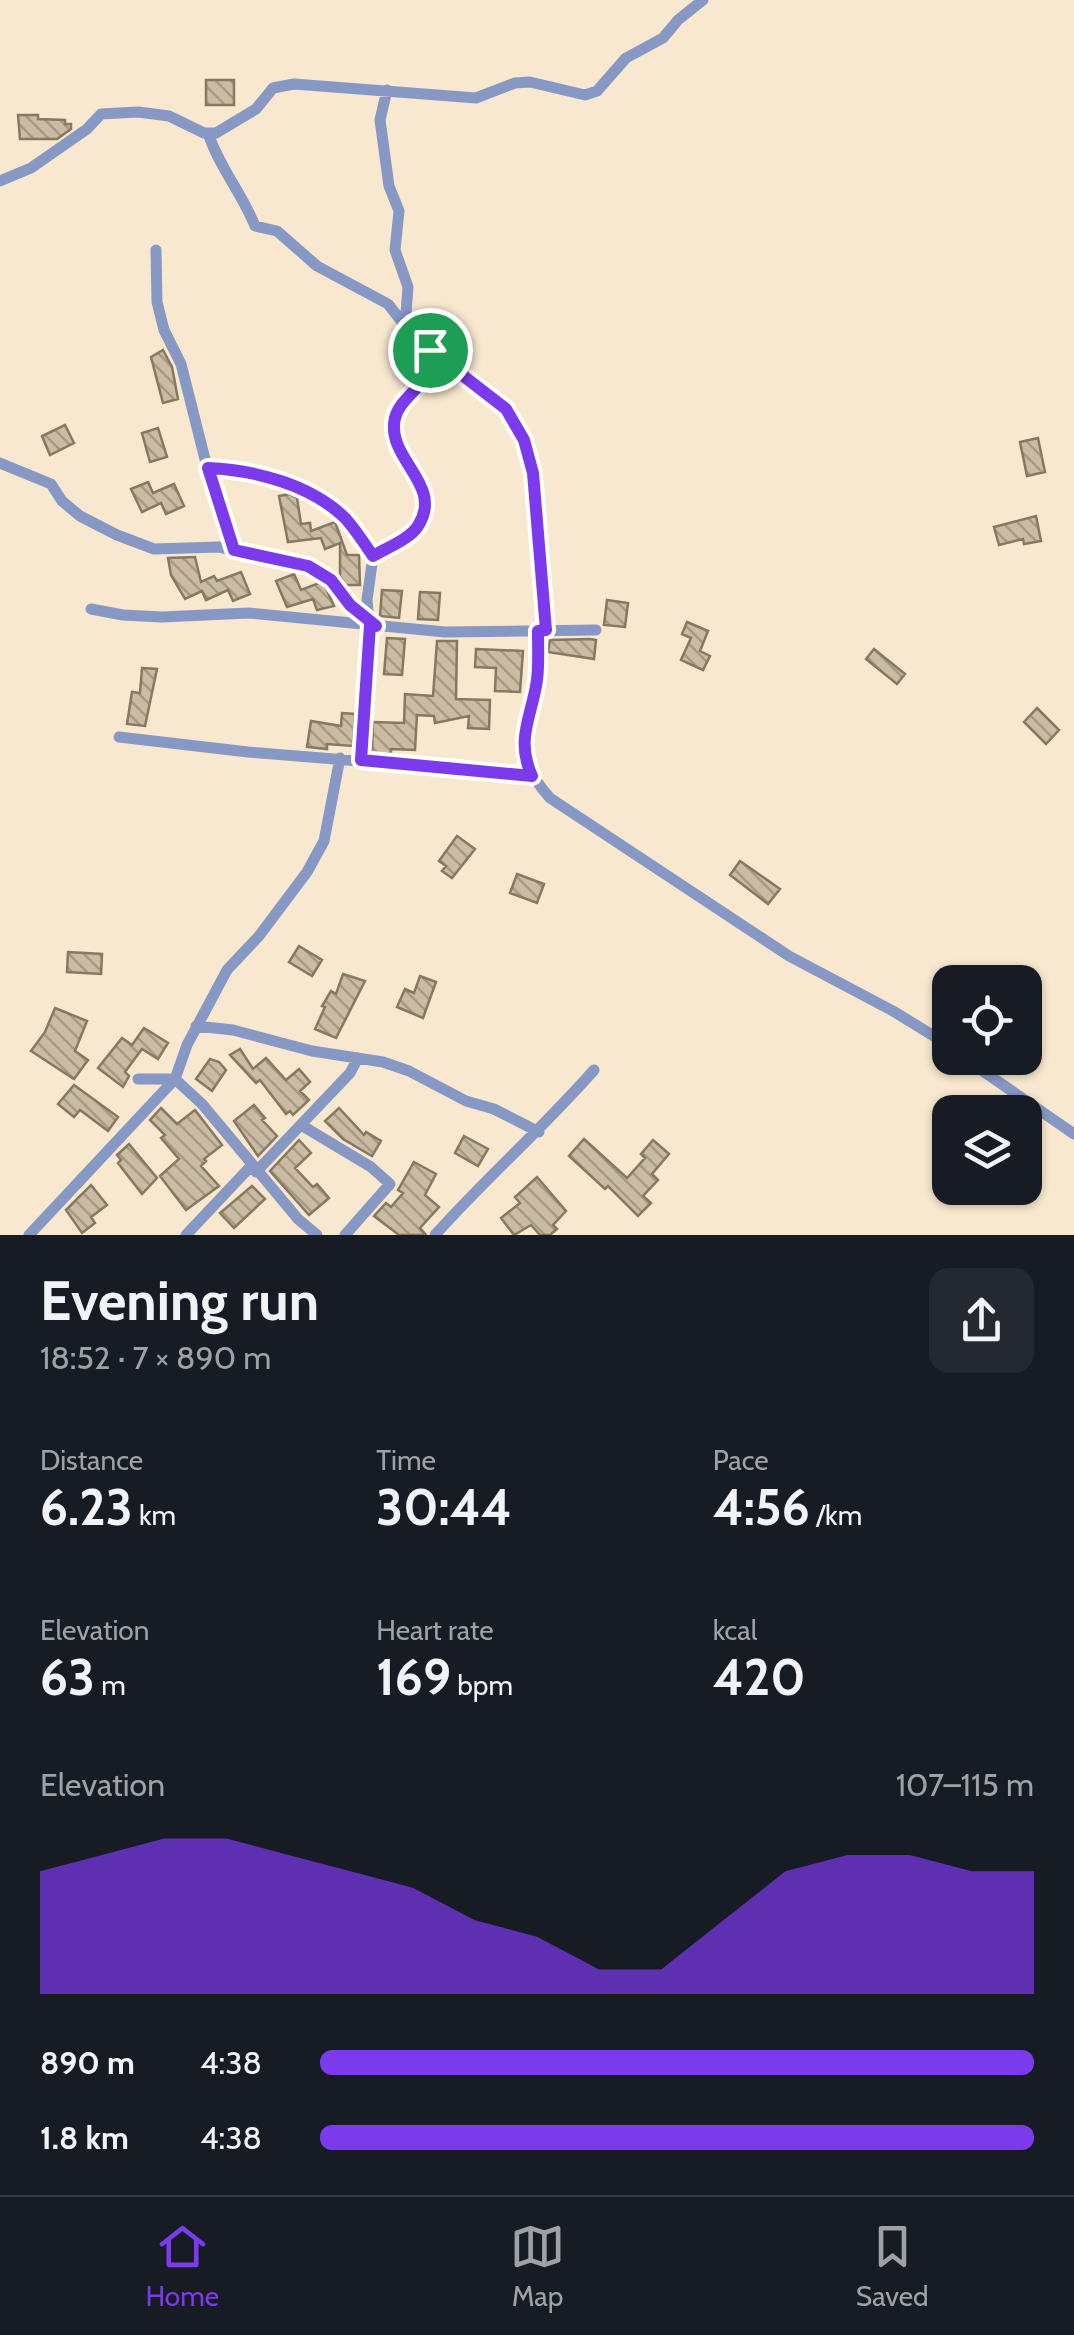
<!DOCTYPE html>
<html lang="en">
<head>
<meta charset="utf-8">
<style>
  :root { --surface:#171b24; --page:#242831; --text:#f1f3f6; --muted:#9ea1a6; --line:#363941; --accent:#7c3aed }
  body { margin:0; font-family:Cabin,sans-serif; background:var(--page); color:var(--text); height:100vh; display:flex; flex-direction:column; font-size:38px; white-space:nowrap }
  * { box-sizing:border-box; margin:0 }
  p { font-size:32px; color:var(--muted) }
  .icon { flex:none; width:55px; height:55px; fill:none; stroke:currentColor; stroke-width:2; stroke-linecap:round; stroke-linejoin:round }
  .map { position:relative; height:1235px; overflow:hidden }
  .panel { display:flex; flex-direction:column; background:var(--surface); flex:1 }
  .panel>* { flex:none }
  .tools { position:absolute; left:932px; top:965px; display:grid; gap:20px }
  .tools a { display:grid; place-items:center; width:110px; height:110px; border-radius:20px; background:var(--surface); box-shadow:0 2px 8px #0004; font-size:50px }
  .pin { position:absolute; display:grid; place-items:center; width:85px; height:85px; color:#fff; margin:-42px; border:5px solid #fff; border-radius:50%; box-shadow:0 2px 10px #0007 }
  .round { display:grid; place-items:center; flex:none; width:105px; height:105px; border-radius:20px; background:var(--page) }
  .headline { display:flex; align-items:center; justify-content:space-between; height:170px; padding:0 40px }
  h1 { font-size:55px; font-weight:700; line-height:75px }
  .metrics { display:grid; grid-template-columns:repeat(3,1fr); gap:15px; height:170px; padding:10px 40px }
  .metrics div { display:grid; align-content:center }
  .metrics b { font-size:50px; font-weight:700 }
  .metrics small { font-size:28px; font-weight:400 }
  .metrics p { font-size:28px }
  .chart { height:280px; padding:20px 40px }
  .chart p { display:flex; justify-content:space-between }
  .chart svg { width:100%; height:180px; margin-top:10px; fill:var(--accent); opacity:.7 }
  ul { padding:0 40px; list-style:none; font-size:32px }
  li { display:grid; grid-template-columns:160px 120px 1fr; align-items:center; height:75px }
  li i { height:25px; border-radius:12px; background:var(--accent) }
  .menu { display:flex; justify-content:space-around; align-items:center; height:140px; border-top:2px solid var(--line); background:var(--surface); font-size:28px; color:var(--muted) }
  .menu a { display:grid; justify-items:center; gap:5px }
  .menu .active { color:var(--accent) }
  .map>svg:first-child { display:block }
  .building { fill:url(#building-back-hatch); stroke:#877861; stroke-width:2.5 }
  .lines { fill:none; stroke-linecap:round; stroke-linejoin:round }
  .street { stroke:#8798c5; stroke-width:11 }
  .route-casing { stroke:#fff; stroke-width:20 }
  .route { stroke:#7c3aed; stroke-width:12 }
</style>
</head>
<body>
<div class="map">
<svg width="1074" height="1235" viewBox="0 0 1074 1235">
  <defs>
    <pattern id="building-back-hatch" width="6" height="6" patternUnits="userSpaceOnUse" patternTransform="scale(2.5)"><rect width="6" height="6" fill="#cbbba3"/><path d="M-1 5l2 2M0 0l6 6M5-1l2 2" fill="none" stroke="#a69985"/></pattern>
  </defs>
  <rect width="100%" height="100%" fill="#f8e8cf"/>
  <path class="building" d="M206 80H234V105H206Z
    M18 115H38V119L65 120V124H71V129L57 139H20Z
    M163 350 172 367 178 399 163 403 151 357Z
    M65 425 74 443 50 455 42 436Z
    M158 428 167 457 150 462 142 433Z
    M1038 438 1045 472 1027 476 1020 442Z
    M148 482 153 493 174 484 184 506 166 514 161 503 142 512 131 489Z
    M289 494 297 498 301 524 310 523 311 531 335 522 347 555H359L360 585H346L340 576V543L325 549 321 538 288 542 279 496Z
    M1036 516 1041 541 1024 544 1023 539 999 545 994 527Z
    M195 557 201 582 214 576 217 581 241 572 250 594 233 601 228 590 206 600 202 591 185 599 171 575 168 558Z
    M294 574 301 590 319 583 325 586 334 606 317 610 313 599 287 607 276 581Z
    M382 590 402 591 399 618 380 616Z
    M420 592 440 593 438 620 418 619Z
    M607 600 628 603 625 627 604 625Z
    M687 622 708 631 700 651 710 656 703 670 681 660 691 638 682 634Z
    M387 638 405 639 402 675 384 674Z
    M590 639 596 640 594 659 548 652 550 640Z
    M437 641H457L456 699 490 700 489 729 468 728 469 716 435 723 434 716 417 715 415 750 391 749V754L372 753 373 722 404 723 405 694 433 696Z
    M476 649 523 651 520 692 495 691 496 668 475 667Z
    M874 649 905 674 897 684 866 659Z
    M142 668 157 669 145 726 127 724 132 692 140 693Z
    M1037 708 1059 730 1046 744 1024 722Z
    M342 713 355 714 353 746 327 744V749L307 747 311 721 341 726Z
    M457 836 475 849 452 878 442 871 446 866 439 861Z
    M740 861 780 889 768 904 730 875Z
    M517 874 544 884 537 903 510 893Z
    M299 946 322 960 312 976 289 962Z
    M68 952 102 954 101 974 67 972Z
    M343 974 365 981 336 1038 315 1029 325 1007 322 1006 331 991 336 994Z
    M420 976 436 982 423 1018 397 1007 405 989 414 993Z
    M55 1008 87 1021 75 1051 88 1060 74 1079 31 1051 45 1032Z
    M144 1028 168 1043 158 1059 142 1049 125 1072 129 1076 123 1087 98 1068 122 1038 132 1045Z
    M240 1049 253 1069 266 1058 286 1080 299 1069 310 1082 300 1091 309 1100 293 1115 290 1111 286 1114 260 1080 256 1083 230 1055Z
    M210 1059 219 1062 226 1070 212 1091 196 1079Z
    M74 1085 118 1117 108 1131 80 1110 74 1117 58 1104Z
    M254 1105 265 1118 262 1120 277 1136 258 1156 234 1121Z
    M161 1108 177 1124 195 1110 222 1145 204 1159 206 1161 201 1166 219 1186 186 1210 160 1176 179 1159 161 1138 165 1135 150 1120Z
    M339 1108 364 1135 366 1132 381 1141 372 1156 343 1139 325 1121Z
    M464 1136 488 1149 478 1166 455 1153Z
    M584 1139 627 1178 645 1158 641 1154 653 1140 669 1154 652 1174 658 1180 643 1196 651 1203 638 1216 608 1186 605 1189 569 1156Z
    M299 1140 311 1153 295 1168 313 1187 317 1184 329 1198 309 1215 270 1171Z
    M129 1144 157 1178 142 1194 118 1163 121 1160 117 1155Z
    M414 1162 436 1174 425 1195 439 1207 420 1228 426 1235H399L374 1216 386 1203 391 1207 403 1193 398 1190Z
    M537 1177 566 1211 553 1225 557 1229 550 1235H540L531 1225 514 1235 501 1218 520 1203 515 1197Z
    M91 1185 107 1205 91 1217 95 1223 82 1233 66 1210Z
    M252 1186 265 1199 234 1228 220 1213Z"/>
  <g class="lines">
    <path class="street" d="M387 90 380 120 389 186 399 211 395 250 408 287 405 326
      M208 133C219 167 242 193 255 226L277 231 317 266 388 304 410 332 506 409 524 440 533 473 546 631
      M0 181 31 168 87 129 101 114 138 112 169 116 204 133H216L256 109 273 88 294 84 476 98 515 83 530 82 585 95 597 91 626 58 663 38 678 20 703 0
      M156 250 157 302 164 330 181 364 214 495 224 514 234 551
      M0 463 51 484 62 501 80 516 117 535 154 549 219 547 308 566 331 579 349 605 374 624
      M208 468C254 470 310 484 345 518 355 529 364 544 373 556
      M91 609 123 615 162 617 249 613 445 632 596 630
      M369 620 367 600 373 556 418 526 425 505 424 489 401 457 395 438V417L420 384 430 350
      M538 631C538 647 539 663 537 679 531 732 508 752 550 798L789 956 893 1011 950 1046
      M119 737 248 752 532 775
      M361 760 371 625
      M196 1026 233 1030 312 1051 383 1062 409 1071 466 1101 494 1109 539 1132
      M964 1058 1074 1134
      M138 1079H175L202 1104 298 1219 317 1235
      M301 1125 371 1167 390 1184 345 1235
      M256 1172 350 1073 358 1058
      M29 1235 175 1079 187 1045 227 970 259 936 307 872 324 841 340 758
      M186 1235 251 1166
      M435 1235C486 1178 543 1128 594 1070"/>
  </g>
  <g class="lines">
    <defs>
      <path id="route" d="M430 350 506 409 524 440 533 473 546 630 538 631C538 647 539 664 537 680 532 716 515 739 532 776L361 760 370 625 376 626 350 605 331 580 308 566 234 550 208 468C254 470 310 484 345 518 355 529 364 543 373 556 386 548 410 539 418 526 445 484 385 459 395 418 398 405 410 396 418 386 426 375 428 363 430 350Z"/>
    </defs>
    <use href="#route" class="route-casing"/>
    <use href="#route" class="route"/>
  </g>
</svg>
<div class="tools">
<a><svg class="icon" aria-label="locate" viewBox="0 0 24 24"><circle cx="12" cy="12" r="6"/><path d="M12 2v4M12 18v4M2 12h4M18 12h4"/></svg></a>
<a><svg class="icon" aria-label="layers" viewBox="0 0 24 24"><path d="M12 4l9 5-9 5-9-5zM3 14l9 5 9-5"/></svg></a>
</div>
<div class="pin" style="left:430px;top:350px;background:#1e9e55"><svg class="icon" aria-label="arrive" viewBox="0 0 24 24"><path d="M6 21V4h12l-3 4 3 4H6"/></svg></div>
</div>
<section class="panel">
<div class="headline"><div><h1>Evening run</h1><p>18:52 · 7 × 890 m</p></div><a class="round"><svg class="icon" aria-label="share" viewBox="0 0 24 24"><path d="M12 15V3M7 8l5-5 5 5M5 13v7h14v-7"/></svg></a></div>
<div class="metrics">
<div><p>Distance</p><b>6.23<small> km</small></b></div>
<div><p>Time</p><b>30:44</b></div>
<div><p>Pace</p><b>4:56<small> /km</small></b></div>
</div>
<div class="metrics">
<div><p>Elevation</p><b>63<small> m</small></b></div>
<div><p>Heart rate</p><b>169<small> bpm</small></b></div>
<div><p>kcal</p><b>420</b></div>
</div>
<div class="chart"><p><span>Elevation</span>107–115 m</p>
<svg viewBox="0 0 160 44" preserveAspectRatio="none"><path d="M0 44V14L10 10L20 6L30 6L40 10L50 14L60 18L70 26L80 30L90 38L100 38L110 26L120 14L130 10L140 10L150 14L160 14V44z"/></svg>
</div>
<ul>
<li><b>890 m</b>4:38<i style="width:100%"></i></li>
<li><b>1.8 km</b>4:38<i style="width:100%"></i></li>
</ul>
</section>
<nav class="menu">
<a class="active"><svg class="icon" aria-label="home" viewBox="0 0 24 24"><path d="M3 11l9-7 9 7M6 9v11h12V9"/></svg>Home</a>
<a><svg class="icon" aria-label="map" viewBox="0 0 24 24"><path d="M3 6l6-2 6 2 6-2v14l-6 2-6-2-6 2zM9 4v14M15 6v14"/></svg>Map</a>
<a><svg class="icon" aria-label="saved" viewBox="0 0 24 24"><path d="M7 4h10v16l-5-4-5 4z"/></svg>Saved</a>
</nav>
</body>
</html>
